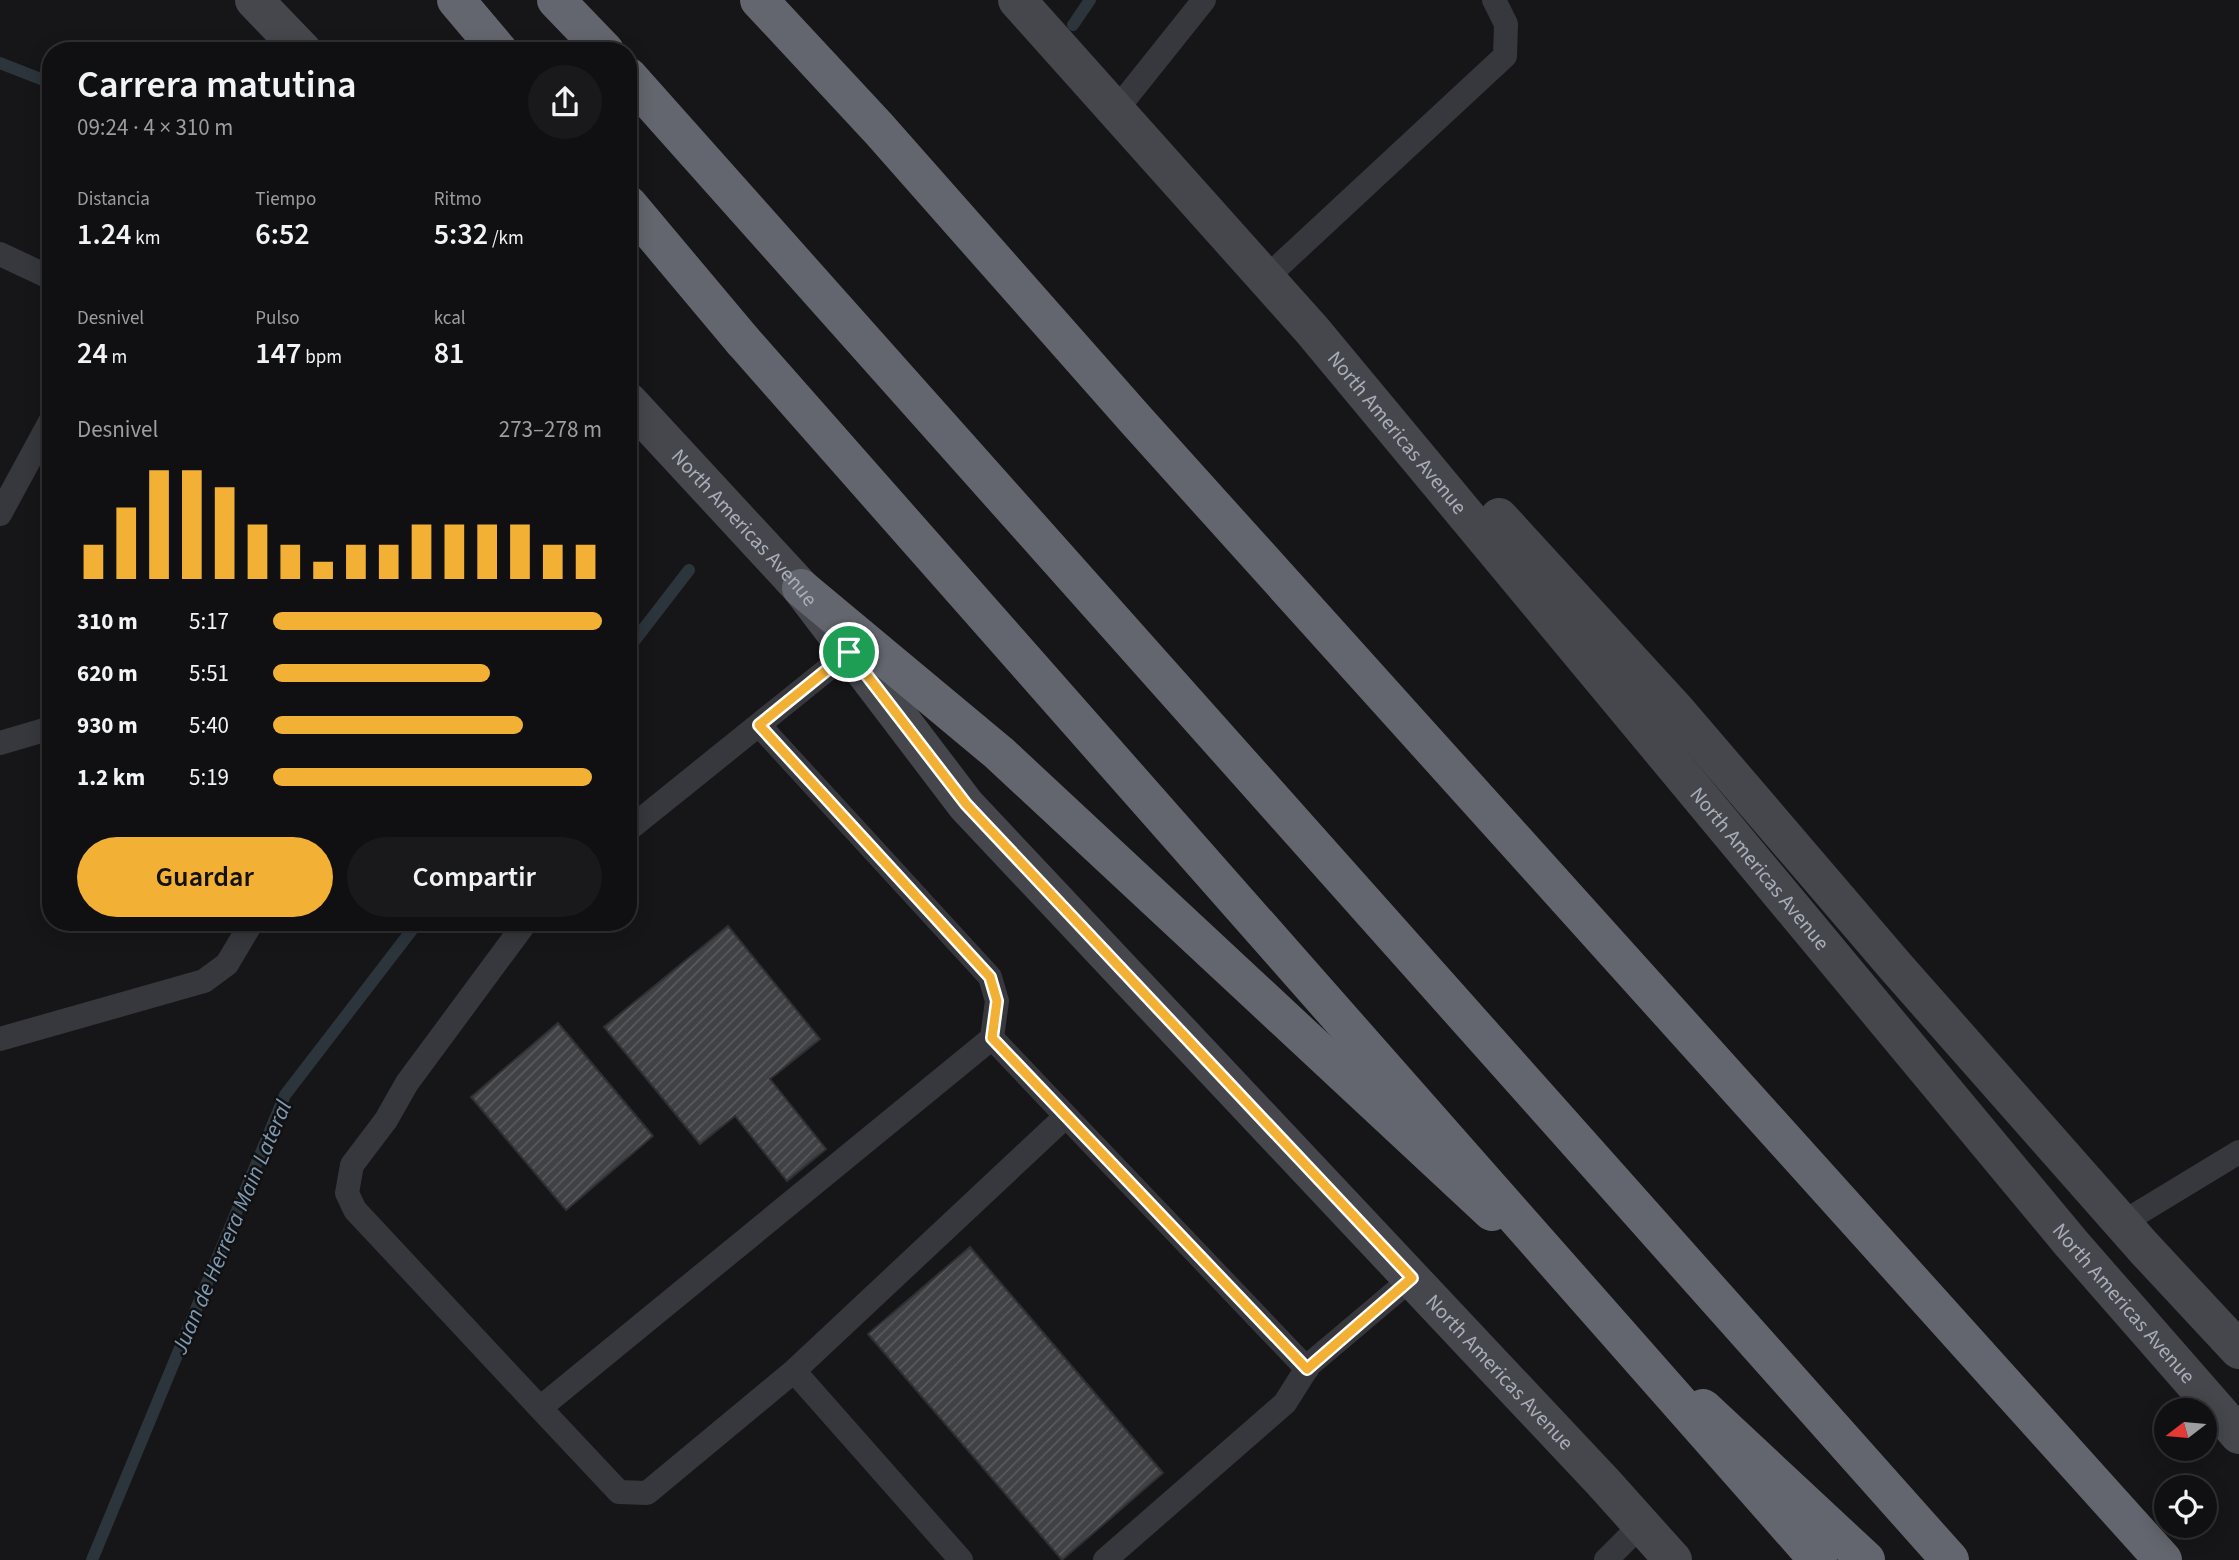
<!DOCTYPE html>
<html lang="es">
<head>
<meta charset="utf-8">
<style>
  :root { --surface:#101012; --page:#19191b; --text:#f1f3f6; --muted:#9c9d9f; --line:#303032; --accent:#f2b134 }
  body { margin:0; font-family:"Source Sans 3",sans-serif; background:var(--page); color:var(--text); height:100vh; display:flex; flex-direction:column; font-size:26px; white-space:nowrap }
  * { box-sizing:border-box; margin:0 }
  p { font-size:23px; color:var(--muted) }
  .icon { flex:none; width:38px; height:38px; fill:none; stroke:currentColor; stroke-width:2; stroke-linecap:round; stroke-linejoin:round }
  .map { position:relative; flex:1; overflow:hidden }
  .drawer { position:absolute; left:42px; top:42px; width:595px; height:889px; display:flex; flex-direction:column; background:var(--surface); border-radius:28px; box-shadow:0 4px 18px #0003,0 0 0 2px var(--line) }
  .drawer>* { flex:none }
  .needle { width:46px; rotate:254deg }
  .tools { position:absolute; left:2154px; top:1398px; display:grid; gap:14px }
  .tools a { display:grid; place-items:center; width:63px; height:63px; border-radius:50%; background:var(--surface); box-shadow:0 4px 18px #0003,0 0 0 2px var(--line); font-size:35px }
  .pin { position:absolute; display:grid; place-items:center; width:60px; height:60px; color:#fff; margin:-30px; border:4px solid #fff; border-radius:50%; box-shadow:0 2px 7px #0007 }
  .round { display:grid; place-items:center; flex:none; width:74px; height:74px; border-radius:37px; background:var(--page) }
  .overview { display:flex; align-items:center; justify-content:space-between; height:119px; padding:0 35px }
  h1 { font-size:38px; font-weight:600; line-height:52px }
  .stats { display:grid; grid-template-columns:repeat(3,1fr); gap:10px; height:119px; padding:7px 35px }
  .stats div { display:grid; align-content:center }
  .stats b { font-size:30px; font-weight:600 }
  .stats small { font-size:19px; font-weight:400 }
  .stats p { font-size:19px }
  .chart { height:196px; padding:14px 35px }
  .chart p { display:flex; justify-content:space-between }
  .chart svg { width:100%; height:126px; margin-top:7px; stroke:var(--accent); stroke-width:6 }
  .button { display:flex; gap:14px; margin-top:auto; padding:14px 35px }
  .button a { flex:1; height:80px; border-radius:42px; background:var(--accent); color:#111; font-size:28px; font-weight:600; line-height:80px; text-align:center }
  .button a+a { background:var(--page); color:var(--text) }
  ul { padding:0 35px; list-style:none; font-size:23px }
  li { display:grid; grid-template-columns:112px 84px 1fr; align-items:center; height:52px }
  li i { height:18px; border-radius:9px; background:var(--accent) }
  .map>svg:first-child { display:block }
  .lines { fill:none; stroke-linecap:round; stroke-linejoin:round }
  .stream { stroke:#2c353c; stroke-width:12 }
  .building { fill:url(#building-hatch); stroke:#303034; stroke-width:2 }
  .lane { stroke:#37383d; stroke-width:24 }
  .secondary { stroke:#45474d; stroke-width:38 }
  .highway { stroke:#63666e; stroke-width:38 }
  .highway-bridge { stroke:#63666e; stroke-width:38 }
  .route-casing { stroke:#fff; stroke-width:14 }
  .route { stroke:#f2b134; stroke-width:9 }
  .labels { text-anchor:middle; stroke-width:5; stroke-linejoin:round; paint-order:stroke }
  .street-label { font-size:21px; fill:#a8adb8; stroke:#111113 }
  .water-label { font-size:23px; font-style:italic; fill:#7f9bb3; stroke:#111113 }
</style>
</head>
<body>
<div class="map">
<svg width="2239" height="1560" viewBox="0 0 2239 1560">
  <defs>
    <pattern id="building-hatch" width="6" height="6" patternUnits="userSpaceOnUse" patternTransform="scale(1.75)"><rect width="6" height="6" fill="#404145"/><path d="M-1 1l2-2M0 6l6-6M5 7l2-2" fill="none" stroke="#595a5e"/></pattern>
  </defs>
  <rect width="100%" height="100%" fill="#161618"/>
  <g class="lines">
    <path class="stream" d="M1073 25 1090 0
      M0 63 51 83
      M628 649 689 570
      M92 1560 285 1095 418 922"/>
  </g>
  <path class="building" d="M728 926 820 1039 770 1079 826 1149 787 1181 735 1116 700 1144 604 1027Z
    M558 1023 653 1136 566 1210 471 1097Z
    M970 1247 1163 1473 1062 1560 868 1334Z"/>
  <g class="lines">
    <path class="lane" d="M1117 109 1204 0
      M0 254 51 278
      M1266 278 1505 56 1506 24 1494 0
      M0 514 51 420
      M0 743 51 728
      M628 830 849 652
      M526 922 407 1083 386 1120 352 1165 347 1193 355 1210 540 1408 992 1038 997 1001 990 977 759 725
      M992 1038 1066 1116
      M0 1039 204 981 227 964 252 922
      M2122 1223 2239 1152
      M794 1371 961 1560
      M540 1408 619 1492 647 1493 794 1371 1066 1116 1307 1369
      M1105 1560 1285 1403 1309 1365 1412 1278
      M1606 1560 1641 1525"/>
    <g class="secondary">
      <path d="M254 0 303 51"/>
      <path id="s1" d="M1017 0 1312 330 2071 1243 2239 1435"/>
      <path id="s2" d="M628 401 801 588 966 805 1603 1482 1673 1560"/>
      <path d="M1499 517 1676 710 1896 967 2144 1248 2239 1350"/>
    </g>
    <path class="highway" d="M456 0 499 51
      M556 0 605 51
      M759 0 879 129 1136 420 2163 1560
      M628 76 1950 1560
      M628 204 743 341
      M801 588 999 753 1492 1212
      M1703 1408 1866 1560"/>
    <path class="highway-bridge" d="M743 341 1818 1560"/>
  </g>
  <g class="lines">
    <defs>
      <path id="route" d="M849 652 966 804 1412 1278 1307 1369 992 1038 997 1001 990 977 759 725Z"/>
    </defs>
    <use href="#route" class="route-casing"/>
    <use href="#route" class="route"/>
  </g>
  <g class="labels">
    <g class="street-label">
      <text dy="7" stroke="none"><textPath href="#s1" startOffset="576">North Americas Avenue</textPath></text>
      <text dy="7" stroke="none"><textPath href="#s2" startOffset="172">North Americas Avenue</textPath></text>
      <text dy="7" stroke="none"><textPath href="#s1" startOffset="1143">North Americas Avenue</textPath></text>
      <text dy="7" stroke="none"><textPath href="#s1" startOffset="1710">North Americas Avenue</textPath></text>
      <text dy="7" stroke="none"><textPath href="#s2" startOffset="1306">North Americas Avenue</textPath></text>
    </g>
    <g class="water-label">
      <text transform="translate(231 1227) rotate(-67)" y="8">Juan de Herrera Main Lateral</text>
    </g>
  </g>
</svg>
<div class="tools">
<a><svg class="needle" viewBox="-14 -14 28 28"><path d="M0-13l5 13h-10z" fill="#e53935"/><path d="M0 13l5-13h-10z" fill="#9c9d9f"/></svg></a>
<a><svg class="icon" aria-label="locate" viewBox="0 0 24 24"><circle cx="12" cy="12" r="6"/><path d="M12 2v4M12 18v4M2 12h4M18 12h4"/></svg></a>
</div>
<div class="pin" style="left:849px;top:652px;background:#1e9e55"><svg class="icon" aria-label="arrive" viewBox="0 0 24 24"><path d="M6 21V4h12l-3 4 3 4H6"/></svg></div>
<section class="drawer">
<div class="overview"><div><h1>Carrera matutina</h1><p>09:24 · 4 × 310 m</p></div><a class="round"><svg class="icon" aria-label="share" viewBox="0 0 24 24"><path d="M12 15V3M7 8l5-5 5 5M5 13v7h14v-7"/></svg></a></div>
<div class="stats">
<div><p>Distancia</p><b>1.24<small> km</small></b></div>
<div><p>Tiempo</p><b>6:52</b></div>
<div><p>Ritmo</p><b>5:32<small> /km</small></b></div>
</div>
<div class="stats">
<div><p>Desnivel</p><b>24<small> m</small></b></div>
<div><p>Pulso</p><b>147<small> bpm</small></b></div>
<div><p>kcal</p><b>81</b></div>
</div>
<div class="chart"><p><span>Desnivel</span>273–278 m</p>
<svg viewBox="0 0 160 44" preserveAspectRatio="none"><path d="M5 44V32M15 44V19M25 44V6M35 44V6M45 44V12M55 44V25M65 44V32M75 44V38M85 44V32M95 44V32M105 44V25M115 44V25M125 44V25M135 44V25M145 44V32M155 44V32"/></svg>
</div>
<ul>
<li><b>310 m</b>5:17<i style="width:100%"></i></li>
<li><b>620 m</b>5:51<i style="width:66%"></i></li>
<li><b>930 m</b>5:40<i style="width:76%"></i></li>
<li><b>1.2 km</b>5:19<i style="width:97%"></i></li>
</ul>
<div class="button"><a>Guardar</a><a>Compartir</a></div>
</section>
</div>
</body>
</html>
